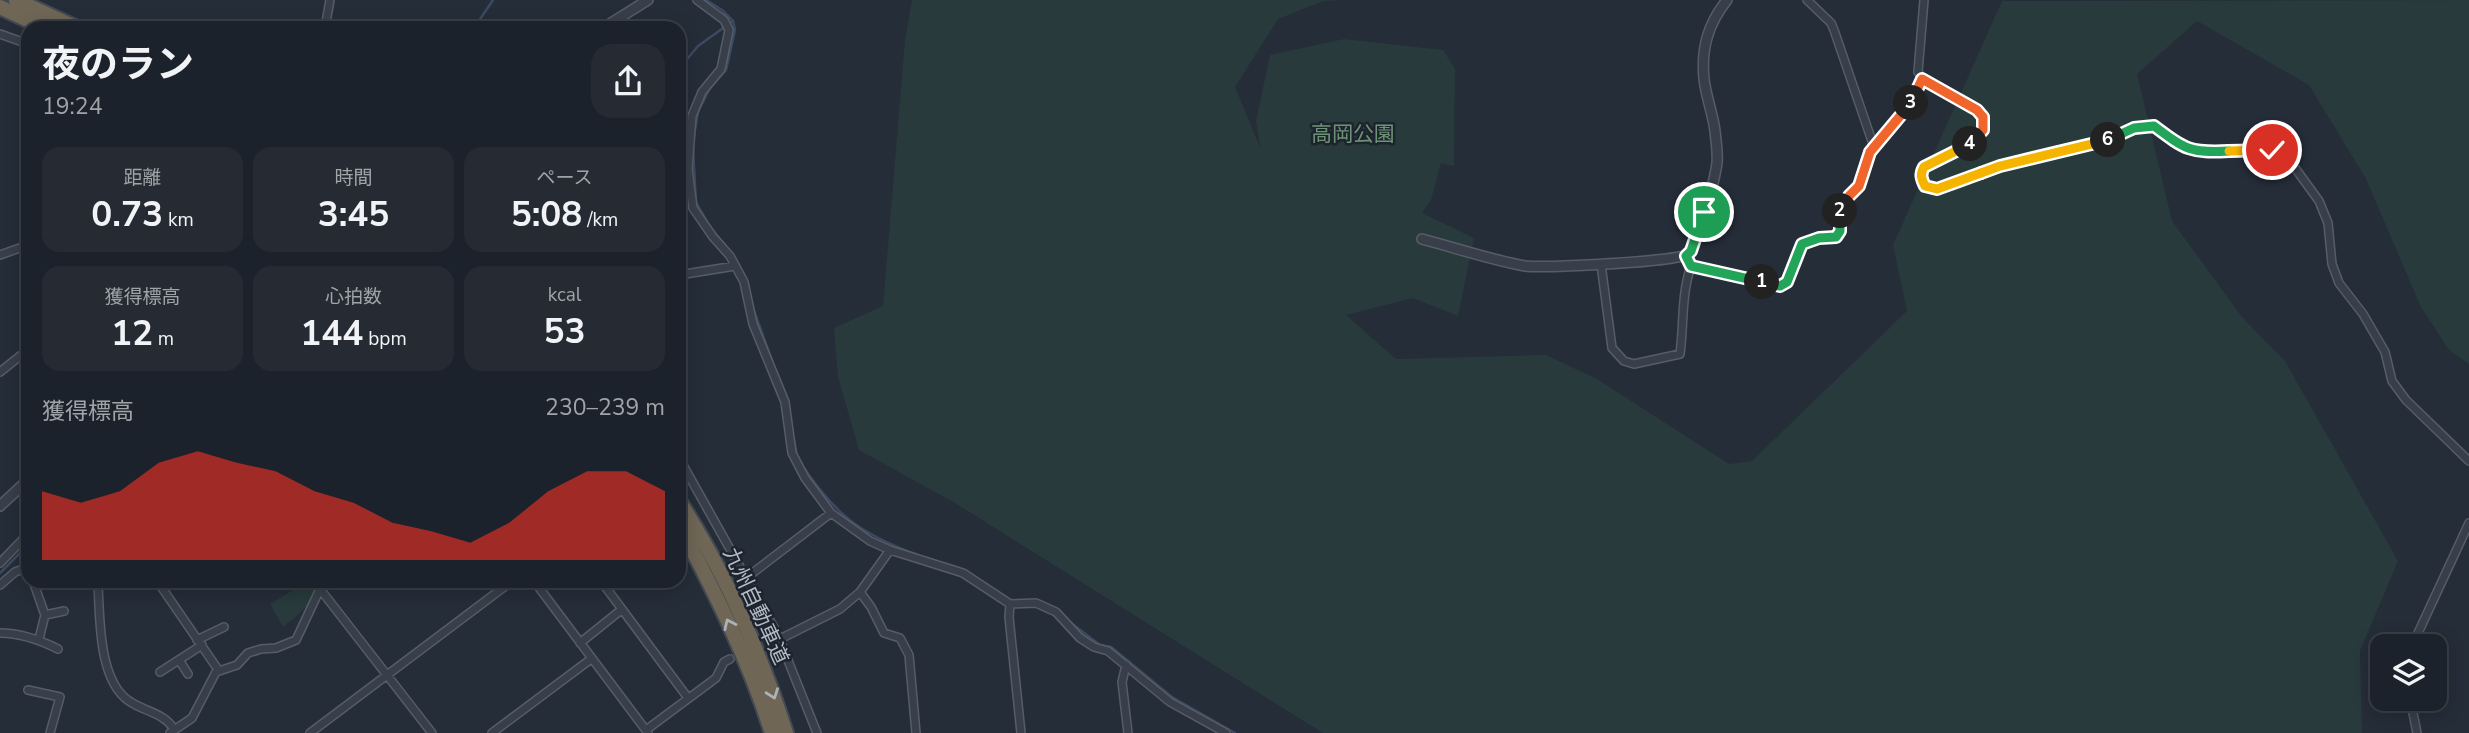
<!DOCTYPE html>
<html lang="ja">
<head>
<meta charset="utf-8">
<style>
  :root { --surface:#1c222b; --page:#252a33; --text:#f1f3f6; --muted:#a0a4a9; --line:#3a3f47; --accent:#d93025 }
  body { margin:0; font-family:"Nunito Sans","Noto Sans JP",sans-serif; background:var(--page); color:var(--text); height:100vh; display:flex; flex-direction:column; font-size:26px; white-space:nowrap }
  * { box-sizing:border-box; margin:0 }
  p { font-size:23px; color:var(--muted) }
  .icon { flex:none; width:38px; height:38px; fill:none; stroke:currentColor; stroke-width:2; stroke-linecap:round; stroke-linejoin:round }
  .map { position:relative; flex:1; overflow:hidden }
  .sheet { position:absolute; left:21px; top:21px; width:665px; height:567px; display:flex; flex-direction:column; background:var(--surface); border-radius:21px; box-shadow:0 4px 18px #0003,0 0 0 2px var(--line) }
  .sheet>* { flex:none }
  .tools { position:absolute; left:2370px; top:634px; display:grid; gap:14px }
  .tools a { display:grid; place-items:center; width:77px; height:77px; border-radius:14px; background:var(--surface); box-shadow:0 4px 18px #0003,0 0 0 2px var(--line); font-size:35px }
  .pin { position:absolute; display:grid; place-items:center; width:60px; height:60px; color:#fff; margin:-30px; border:4px solid #fff; border-radius:50%; box-shadow:0 2px 7px #0007 }
  .km { position:absolute; width:35px; height:35px; margin:-18px; border-radius:50%; background:#222; color:#fff; font-size:19px; line-height:35px; text-align:center }
  .round { display:grid; place-items:center; flex:none; width:74px; height:74px; border-radius:21px; background:var(--page) }
  .headline { display:flex; align-items:center; justify-content:space-between; height:119px; padding:0 21px }
  h1 { font-size:38px; font-weight:700; line-height:52px }
  .stats { display:grid; grid-template-columns:repeat(3,1fr); gap:10px; height:119px; padding:7px 21px }
  .stats div { display:grid; align-content:center; border-radius:18px; background:var(--page); text-align:center }
  .stats b { font-size:35px; font-weight:700 }
  .stats small { font-size:19px; font-weight:400 }
  .stats p { font-size:19px }
  .chart { height:196px; padding:14px 21px }
  .chart p { display:flex; justify-content:space-between }
  .chart svg { width:100%; height:126px; margin-top:7px; fill:var(--accent); opacity:.7 }
  .map>svg:first-child { display:block }
  .green { fill:#283a3b }
  .lines { fill:none; stroke-linecap:round; stroke-linejoin:round }
  .stream { stroke:#3c4a61; stroke-width:2.5 }
  .minor-casing { stroke:#565d67; stroke-width:10 }
  .tertiary-casing { stroke:#565d67; stroke-width:12 }
  .motorway-casing { stroke:#434a54; stroke-width:18 }
  .minor { stroke:#383f4a; stroke-width:7 }
  .tertiary { stroke:#383f4a; stroke-width:9 }
  .motorway { stroke:#6f6656; stroke-width:14 }
  .oneway { stroke:#acb2ba }
  .split-1-casing { stroke:#fff; stroke-width:14 }
  .split-2-casing { stroke:#fff; stroke-width:14 }
  .split-3-casing { stroke:#fff; stroke-width:14 }
  .split-4-casing { stroke:#fff; stroke-width:14 }
  .split-5-casing { stroke:#fff; stroke-width:14 }
  .split-6-casing { stroke:#fff; stroke-width:14 }
  .split-7-casing { stroke:#fff; stroke-width:14 }
  .split-8-casing { stroke:#fff; stroke-width:14 }
  .split-1 { stroke:#22a559; stroke-width:9 }
  .split-2 { stroke:#22a559; stroke-width:9 }
  .split-3 { stroke:#f0652b; stroke-width:9 }
  .split-4 { stroke:#f0652b; stroke-width:9 }
  .split-5 { stroke:#f5b400; stroke-width:9 }
  .split-6 { stroke:#f5b400; stroke-width:9 }
  .split-7 { stroke:#22a559; stroke-width:9 }
  .split-8 { stroke:#f5b400; stroke-width:9 }
  .labels { text-anchor:middle; stroke-width:5; stroke-linejoin:round; paint-order:stroke }
  .park-label { font-size:21px; fill:#6d9477; stroke:#1d242e }
  .street-label { font-size:21px; fill:#b3bac5; stroke:#1d242e }
</style>
</head>
<body>
<div class="map">
<svg width="2469" height="733" viewBox="0 0 2469 733">
  <rect width="100%" height="100%" fill="#252d39"/>
  <path class="green" d="M912 0H1344L1323 1 1278 19 1235 87 1260 147 1256 121 1270 55 1344 39 1443 50 1455 69 1454 166 1441 163 1431 200 1422 213 1474 238 1458 316 1413 298 1346 315 1396 359 1546 355 1597 379 1729 464 1752 461 1907 311 1893 245 2002 1 2469 0V364L2449 350 2421 307 2366 179 2309 85 2197 21 2137 74 2172 221 2242 317 2285 361 2398 561 2360 651 2362 733H1323L955 503 859 450 838 377 834 328 883 306 905 40Z
    M308 581H314C318 602 298 615 283 627L270 604Z"/>
  <g class="lines">
    <path class="stream" d="M474 28 493 0
      M679 69 698 46 733 21
      M694 136 698 112 710 88 726 70 735 30 733 21 722 10 706 0
      M693 146 696 202 710 227 726 246
      M736 260 744 275
      M752 305 776 372
      M793 435 797 456
      M800 462C834 514 860 534 918 555
      M0 573 28 545
      M1071 623 1100 645 1111 647 1172 697 1235 733"/>
    <defs>
      <path id="minor" d="M697 0 724 20 729 30 721 69 702 92 692 116 688 169 693 208 713 237 730 256 744 282 753 324 785 402 792 453 805 478 831 513 870 541 890 550 963 573 1010 604 1036 603 1056 612 1080 638 1094 647 1108 651 1170 702 1226 733
        M1807 0 1831 23 1834 30 1874 147
        M1924 0 1918 72C1932 96 1977 94 1985 122L1980 136 1973 142 1924 167 1921 172 1925 186C1951 195 1977 172 2002 165 2030 157 2059 154 2087 146 2110 140 2130 129 2154 126L2181 145 2199 152 2272 150 2295 168 2319 201 2328 223 2332 264 2339 283 2363 314 2385 352 2392 381 2406 400 2469 461
        M325 28 330 0
        M0 34 28 44
        M0 255 28 245
        M1686 256 1691 266 1780 286 1787 282 1802 244 1820 238 1836 237 1840 231 1839 213 1849 196 1859 186 1870 152 1906 110 1915 97 1922 79
        M1601 264 1612 348 1624 361 1634 364 1680 354C1684 325 1681 295 1691 266
        M679 275 735 266
        M0 372 20 356 28 353
        M679 458 777 633 817 733
        M890 550 860 592 871 607 884 633 900 638 909 655 916 733
        M0 563 28 534
        M746 578 831 513
        M33 581 45 615 39 639
        M82 581 85 584 132 581
        M156 581 160 585 169 581
        M317 581 320 589 432 733
        M534 581 648 733
        M601 581 688 698
        M98 584C100 617 98 680 129 701 145 712 163 712 174 729
        M0 585 15 572 28 567
        M160 585 219 671
        M1010 604 1009 617 1021 733
        M45 615 64 611
        M0 633C21 633 40 640 58 649
        M767 638 777 633
        M780 639 840 609 860 592
        M197 640 224 627
        M580 643 621 610
        M2412 646 2469 523
        M179 660 188 674
        M1126 665 1122 682 1128 733
        M160 672 202 645
        M28 690 60 697 50 733
        M2410 698 2417 733
        M646 730 716 678 724 662 730 659
        M170 733 192 718 216 672 237 665 248 653 261 649 276 648 296 640 320 589
        M310 733 512 581
        M492 733 591 659"/>
      <path id="tertiary" d="M603 28 648 0
        M1422 239C1456 248 1491 260 1525 266 1543 268 1679 262 1688 254 1698 245 1715 178 1717 163 1718 153 1716 141 1715 131 1713 114 1706 97 1704 79 1701 48 1708 24 1727 0
        M0 506 28 480"/>
      <path id="motorway" d="M16 0 77 28
        M0 7 45 28
        M679 501C725 572 760 652 786 733
        M679 525C715 592 749 660 772 733"/>
    </defs>
    <use href="#minor" class="minor-casing"/>
    <use href="#tertiary" class="tertiary-casing"/>
    <use href="#motorway" class="motorway-casing"/>
    <use href="#minor" class="minor"/>
    <use href="#tertiary" class="tertiary"/>
    <use href="#motorway" class="motorway"/>
  </g>
  <defs><path id="oneway-chevron" d="M-2-3.5L2.5 0L-2 3.5" fill="none" stroke-width="1.6" stroke-linecap="round" stroke-linejoin="round" transform="scale(1.75)"/></defs>
  <g class="oneway">
    <use href="#oneway-chevron" transform="translate(729 624) rotate(-115)"/>
    <use href="#oneway-chevron" transform="translate(773 694) rotate(70)"/>
  </g>
  <g class="lines">
    <defs>
      <path id="split-1" d="M1704 212 1691 251 1686 256 1691 266 1762 282"/>
      <path id="split-2" d="M1762 282 1780 286 1787 282 1802 244 1819 238 1836 237 1840 231V211"/>
      <path id="split-3" d="M1840 211 1849 196 1859 186 1870 152 1911 103"/>
      <path id="split-4" d="M1911 103 1922 79 1977 110 1983 117V130L1970 144"/>
      <path id="split-5" d="M1970 144 1924 167C1920 174 1921 178 1925 186L1937 189 1981 173"/>
      <path id="split-6" d="M1981 173 2000 166 2108 140"/>
      <path id="split-7" d="M2108 140 2134 128 2154 126C2186 150 2190 153 2229 151"/>
      <path id="split-8" d="M2229 151 2272 150"/>
    </defs>
    <use href="#split-1" class="split-1-casing"/>
    <use href="#split-2" class="split-2-casing"/>
    <use href="#split-3" class="split-3-casing"/>
    <use href="#split-4" class="split-4-casing"/>
    <use href="#split-5" class="split-5-casing"/>
    <use href="#split-6" class="split-6-casing"/>
    <use href="#split-7" class="split-7-casing"/>
    <use href="#split-8" class="split-8-casing"/>
    <use href="#split-1" class="split-1"/>
    <use href="#split-2" class="split-2"/>
    <use href="#split-3" class="split-3"/>
    <use href="#split-4" class="split-4"/>
    <use href="#split-5" class="split-5"/>
    <use href="#split-6" class="split-6"/>
    <use href="#split-7" class="split-7"/>
    <use href="#split-8" class="split-8"/>
  </g>
  <g class="labels">
    <g class="park-label">
      <text x="1353" y="141">高岡公園</text>
    </g>
    <g class="street-label">
      <text transform="translate(756 606) rotate(65)" y="7">九州自動車道</text>
    </g>
  </g>
</svg>
<div class="tools">
<a><svg class="icon" aria-label="layers" viewBox="0 0 24 24"><path d="M12 4l9 5-9 5-9-5zM3 14l9 5 9-5"/></svg></a>
</div>
<div class="pin" style="left:1704px;top:212px;background:#1e9e55"><svg class="icon" aria-label="arrive" viewBox="0 0 24 24"><path d="M6 21V4h12l-3 4 3 4H6"/></svg></div>
<div class="pin" style="left:2272px;top:150px;background:#d93025"><svg class="icon" aria-label="check" viewBox="0 0 24 24"><path d="M5 12l5 5 9-10"/></svg></div>
<b class="km" style="left:1762px;top:282px">1</b>
<b class="km" style="left:1840px;top:211px">2</b>
<b class="km" style="left:1911px;top:103px">3</b>
<b class="km" style="left:1970px;top:144px">4</b>
<b class="km" style="left:2108px;top:140px">6</b>
<section class="sheet">
<div class="headline"><div><h1>夜のラン</h1><p>19:24</p></div><a class="round"><svg class="icon" aria-label="share" viewBox="0 0 24 24"><path d="M12 15V3M7 8l5-5 5 5M5 13v7h14v-7"/></svg></a></div>
<div class="stats">
<div><p>距離</p><b>0.73<small> km</small></b></div>
<div><p>時間</p><b>3:45</b></div>
<div><p>ペース</p><b>5:08<small> /km</small></b></div>
</div>
<div class="stats">
<div><p>獲得標高</p><b>12<small> m</small></b></div>
<div><p>心拍数</p><b>144<small> bpm</small></b></div>
<div><p>kcal</p><b>53</b></div>
</div>
<div class="chart"><p><span>獲得標高</span>230–239 m</p>
<svg viewBox="0 0 160 44" preserveAspectRatio="none"><path d="M0 44V20L10 24L20 20L30 10L40 6L50 10L60 13L70 20L80 24L90 31L100 34L110 38L120 31L130 20L140 13L150 13L160 20V44z"/></svg>
</div>
</section>
</div>
</body>
</html>
